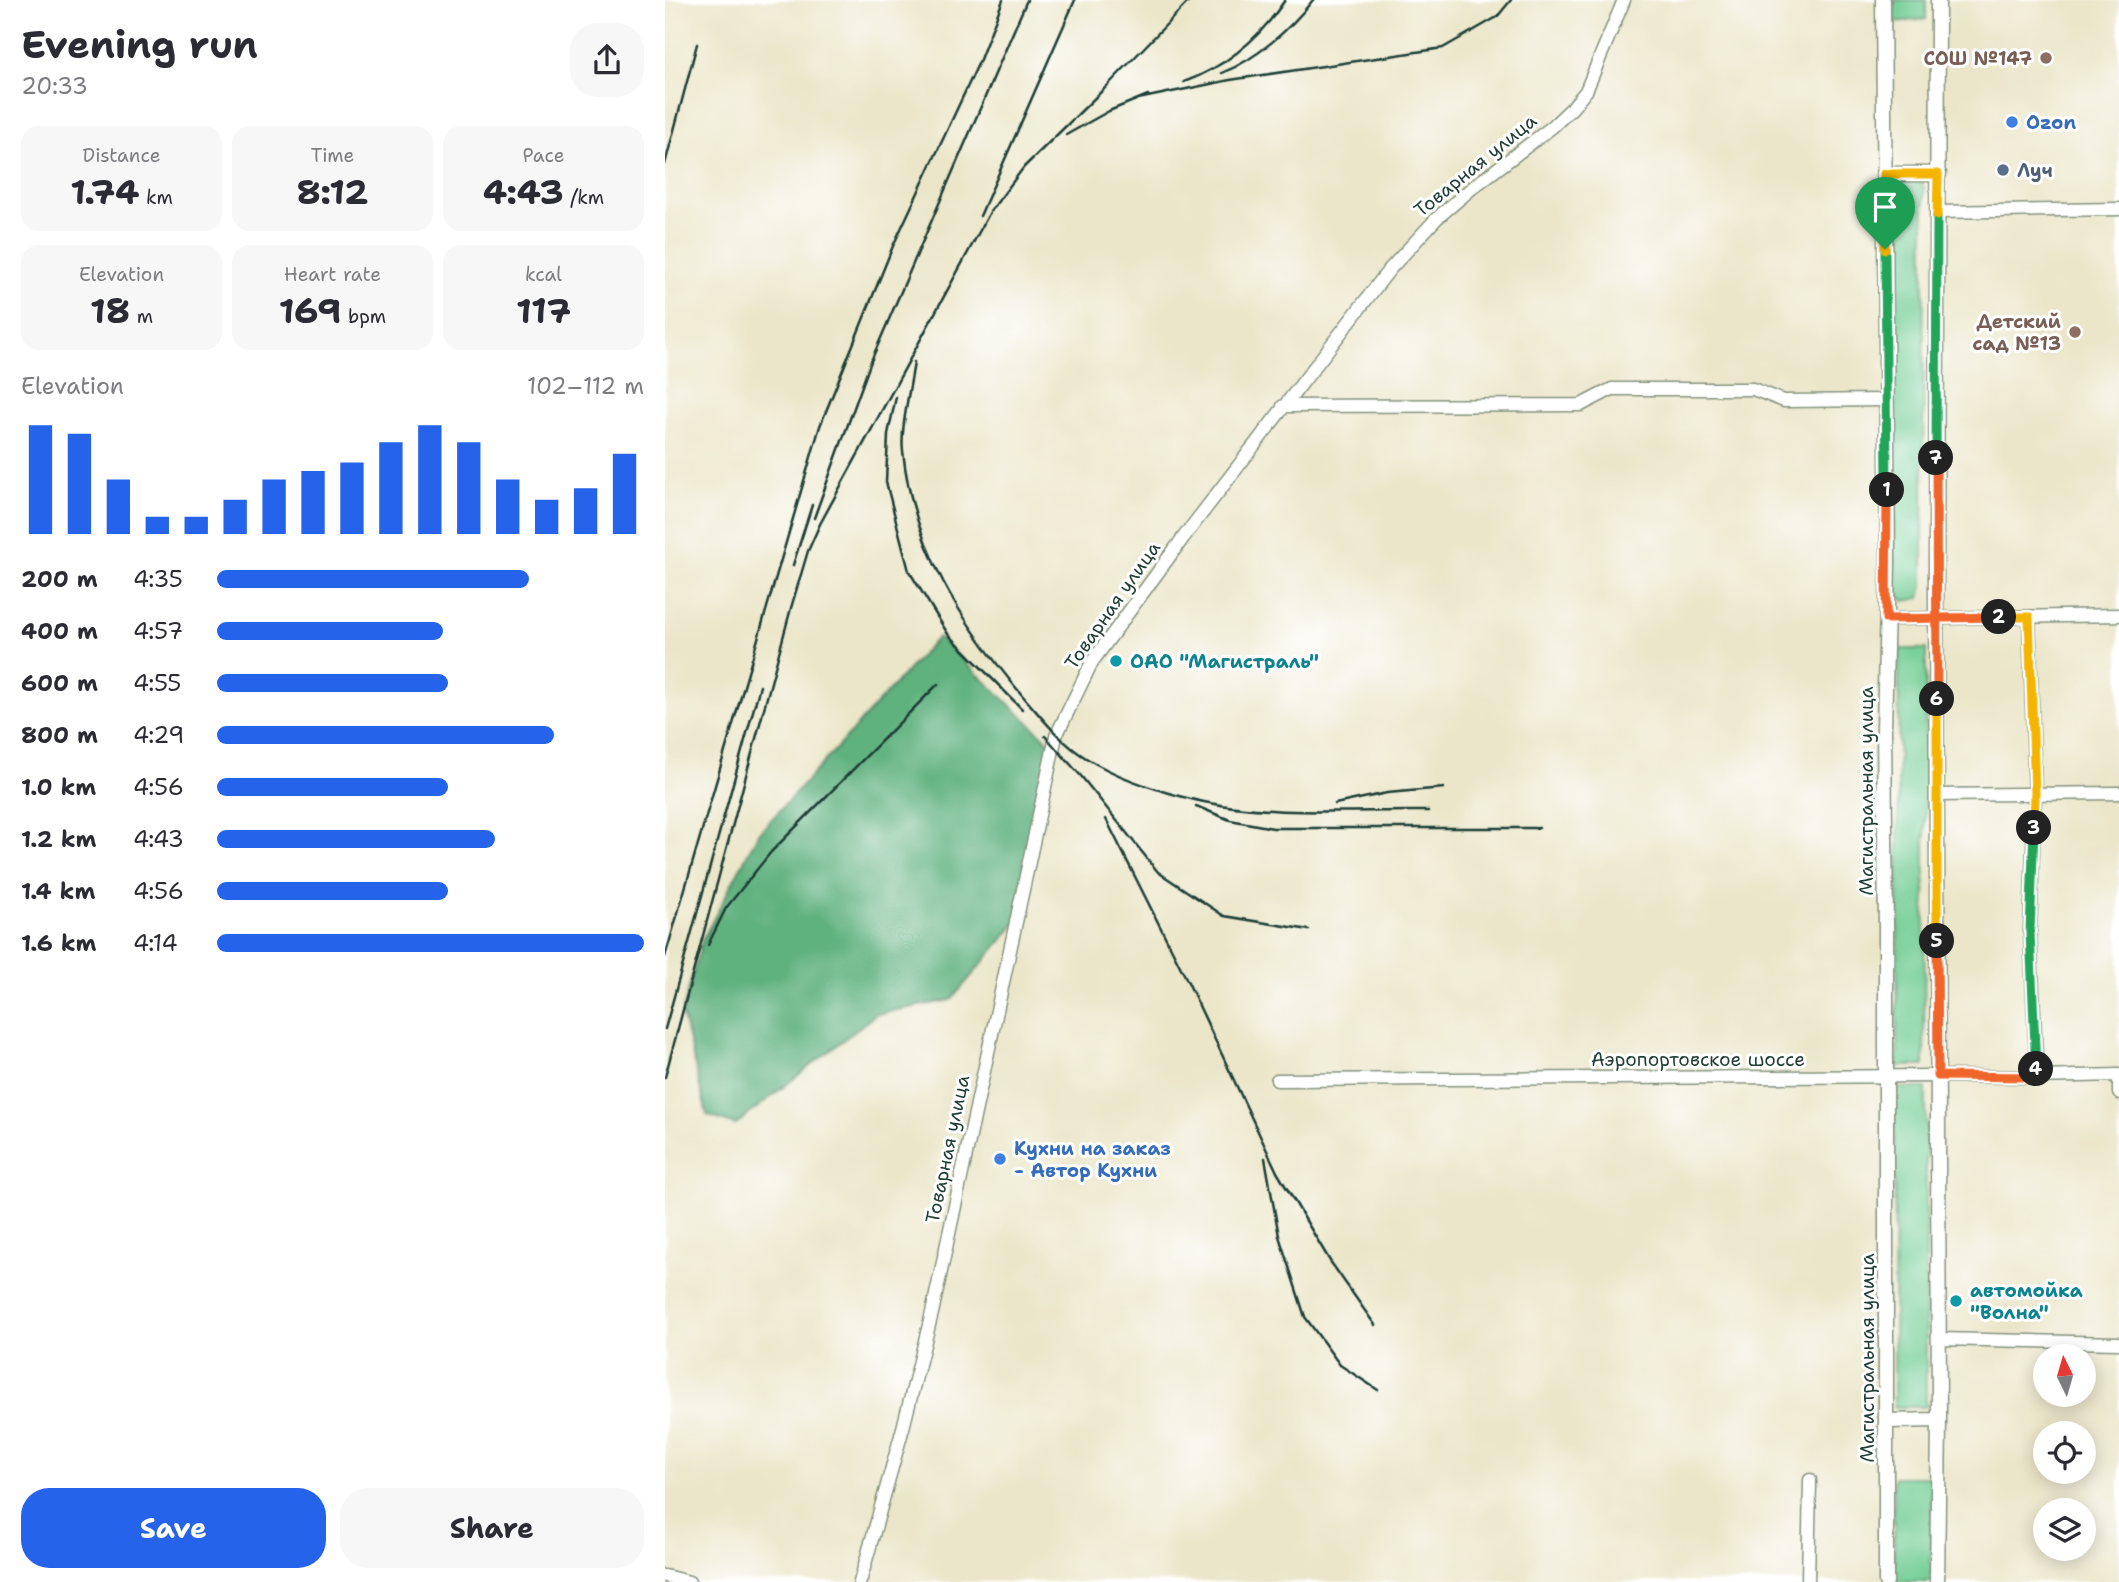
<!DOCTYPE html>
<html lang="en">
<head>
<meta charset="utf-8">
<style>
  :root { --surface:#fff; --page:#f7f7f7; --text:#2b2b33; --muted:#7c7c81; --accent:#2563eb }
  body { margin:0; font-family:"Shantell Sans",sans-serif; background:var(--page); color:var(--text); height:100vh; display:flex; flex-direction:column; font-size:26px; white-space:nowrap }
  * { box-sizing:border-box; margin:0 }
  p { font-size:23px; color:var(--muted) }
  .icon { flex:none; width:38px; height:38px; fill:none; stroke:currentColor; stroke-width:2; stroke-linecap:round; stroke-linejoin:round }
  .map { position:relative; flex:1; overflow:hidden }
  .sheet { display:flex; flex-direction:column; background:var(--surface); width:665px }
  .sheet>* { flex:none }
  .needle { width:46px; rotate:355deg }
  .fabs { position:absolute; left:1368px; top:1344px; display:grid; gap:14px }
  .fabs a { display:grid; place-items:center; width:63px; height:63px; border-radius:50%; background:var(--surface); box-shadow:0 4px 18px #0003; font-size:35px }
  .pin { position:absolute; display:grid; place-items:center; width:60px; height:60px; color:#fff; margin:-72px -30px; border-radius:50% 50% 50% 0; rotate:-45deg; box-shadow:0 0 7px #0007 }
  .pin .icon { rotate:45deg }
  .km { position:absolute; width:35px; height:35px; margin:-18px; border-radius:50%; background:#222; color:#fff; font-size:19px; line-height:35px; text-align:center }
  .round { display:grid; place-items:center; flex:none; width:74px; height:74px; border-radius:28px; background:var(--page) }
  .headline { display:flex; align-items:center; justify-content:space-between; height:119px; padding:0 21px }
  h1 { font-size:38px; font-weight:700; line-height:52px }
  .figures { display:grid; grid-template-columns:repeat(3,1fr); gap:10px; height:119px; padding:7px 21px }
  .figures div { display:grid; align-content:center; border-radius:18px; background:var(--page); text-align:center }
  .figures b { font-size:35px; font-weight:700 }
  .figures small { font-size:19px; font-weight:400 }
  .figures p { font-size:19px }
  .chart { height:196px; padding:14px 21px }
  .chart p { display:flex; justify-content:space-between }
  .chart svg { width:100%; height:126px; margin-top:7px; stroke:var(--accent); stroke-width:6 }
  .cta { display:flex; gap:14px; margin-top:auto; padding:14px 21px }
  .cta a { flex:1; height:80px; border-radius:28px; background:var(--accent); color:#fff; font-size:28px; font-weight:700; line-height:80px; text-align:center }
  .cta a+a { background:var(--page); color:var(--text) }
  ul { padding:0 21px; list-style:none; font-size:23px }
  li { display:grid; grid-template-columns:112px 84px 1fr; align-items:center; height:52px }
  li i { height:18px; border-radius:9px; background:var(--accent) }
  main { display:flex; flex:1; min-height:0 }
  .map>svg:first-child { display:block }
  .green { fill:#74ce95; stroke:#4a8664; stroke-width:2 }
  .forest { fill:#5fb17e; stroke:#3f7759; stroke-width:2 }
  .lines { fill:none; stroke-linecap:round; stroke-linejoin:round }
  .minor-casing { stroke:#85927e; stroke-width:15 }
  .major-casing { stroke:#85927e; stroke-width:17 }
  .minor { stroke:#fff; stroke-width:12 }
  .major { stroke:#fff; stroke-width:14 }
  .rail { stroke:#1f3d34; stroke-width:2.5 }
  .split-1-casing { stroke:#fff; stroke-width:14 }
  .split-2-casing { stroke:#fff; stroke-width:14 }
  .split-3-casing { stroke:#fff; stroke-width:14 }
  .split-4-casing { stroke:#fff; stroke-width:14 }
  .split-5-casing { stroke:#fff; stroke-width:14 }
  .split-6-casing { stroke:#fff; stroke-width:14 }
  .split-7-casing { stroke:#fff; stroke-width:14 }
  .split-8-casing { stroke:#fff; stroke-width:14 }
  .split-9-casing { stroke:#fff; stroke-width:14 }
  .split-1 { stroke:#22a559; stroke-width:9 }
  .split-2 { stroke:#f0652b; stroke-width:9 }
  .split-3 { stroke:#f5b400; stroke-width:9 }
  .split-4 { stroke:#22a559; stroke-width:9 }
  .split-5 { stroke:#f0652b; stroke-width:9 }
  .split-6 { stroke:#f5b400; stroke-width:9 }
  .split-7 { stroke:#f0652b; stroke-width:9 }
  .split-8 { stroke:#22a559; stroke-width:9 }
  .split-9 { stroke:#f5b400; stroke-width:9 }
  .education-dot { fill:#8d6e63; stroke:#fff; stroke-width:2.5 }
  .shop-dot { fill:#3f7fe0; stroke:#fff; stroke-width:2.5 }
  .service-dot { fill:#5c6f8a; stroke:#fff; stroke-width:2.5 }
  .culture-dot { fill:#0f9aa8; stroke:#fff; stroke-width:2.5 }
  .labels { text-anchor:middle; stroke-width:6; stroke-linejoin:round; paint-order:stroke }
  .education-label { font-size:19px; font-weight:bold; fill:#785e54; stroke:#fff; text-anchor:end }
  .shop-label { font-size:19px; font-weight:bold; fill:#366cbe; stroke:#fff; text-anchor:start }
  .street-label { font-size:19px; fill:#1f3d34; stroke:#fff }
  .service-label { font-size:19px; font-weight:bold; fill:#4e5e75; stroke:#fff; text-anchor:start }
  .culture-label { font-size:19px; font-weight:bold; fill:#0d838f; stroke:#fff; text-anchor:start }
</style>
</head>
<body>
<main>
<section class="sheet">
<div class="headline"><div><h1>Evening run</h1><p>20:33</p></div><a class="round"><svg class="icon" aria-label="share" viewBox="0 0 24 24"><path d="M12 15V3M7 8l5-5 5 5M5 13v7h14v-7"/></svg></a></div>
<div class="figures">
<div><p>Distance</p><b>1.74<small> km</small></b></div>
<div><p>Time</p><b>8:12</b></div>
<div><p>Pace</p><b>4:43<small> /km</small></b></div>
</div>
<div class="figures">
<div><p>Elevation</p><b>18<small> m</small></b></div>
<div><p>Heart rate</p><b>169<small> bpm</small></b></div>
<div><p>kcal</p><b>117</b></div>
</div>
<div class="chart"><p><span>Elevation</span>102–112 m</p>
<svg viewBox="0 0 160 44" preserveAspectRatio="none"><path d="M5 44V6M15 44V9M25 44V25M35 44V38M45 44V38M55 44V32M65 44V25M75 44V22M85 44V19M95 44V12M105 44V6M115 44V12M125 44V25M135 44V32M145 44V28M155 44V16"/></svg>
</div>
<ul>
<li><b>200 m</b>4:35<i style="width:73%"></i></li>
<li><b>400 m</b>4:57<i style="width:53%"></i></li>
<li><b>600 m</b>4:55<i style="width:54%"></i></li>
<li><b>800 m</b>4:29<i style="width:79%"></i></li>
<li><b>1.0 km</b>4:56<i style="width:54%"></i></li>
<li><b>1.2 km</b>4:43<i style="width:65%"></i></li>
<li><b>1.4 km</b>4:56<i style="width:54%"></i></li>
<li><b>1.6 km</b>4:14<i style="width:100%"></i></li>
</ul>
<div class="cta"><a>Save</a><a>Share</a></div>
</section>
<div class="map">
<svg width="1454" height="1582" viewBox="0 0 1454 1582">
  <rect width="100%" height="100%" fill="#fff"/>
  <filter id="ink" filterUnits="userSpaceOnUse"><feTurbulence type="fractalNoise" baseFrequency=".0143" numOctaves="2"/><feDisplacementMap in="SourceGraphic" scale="14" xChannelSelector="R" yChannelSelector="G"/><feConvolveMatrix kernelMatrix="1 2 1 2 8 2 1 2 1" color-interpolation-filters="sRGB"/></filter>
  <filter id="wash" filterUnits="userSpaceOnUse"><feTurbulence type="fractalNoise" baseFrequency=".00686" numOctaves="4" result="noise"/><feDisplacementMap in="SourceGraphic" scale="28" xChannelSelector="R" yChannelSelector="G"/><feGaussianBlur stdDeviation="1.57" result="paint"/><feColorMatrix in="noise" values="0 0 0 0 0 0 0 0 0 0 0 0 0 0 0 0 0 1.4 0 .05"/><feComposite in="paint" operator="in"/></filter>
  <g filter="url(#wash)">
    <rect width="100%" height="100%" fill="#ebe6c9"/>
    <path class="green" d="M1229 0H1261V19L1229 22Z
      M1247 177 1255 181 1259 188 1258 586 1255 598 1239 601 1229 590 1228 583 1229 189 1232 181Z
      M1234 649H1261L1259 1066H1232Z
      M1230 1088H1261V1407H1229Z
      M1229 1477H1267L1266 1582H1229Z"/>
    <path class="forest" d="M273 637 389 746 350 925 286 1000 211 1014 70 1125 42 1115 17 1013 37 941 93 834Z"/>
  </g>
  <g filter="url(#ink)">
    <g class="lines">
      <defs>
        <path id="minor" d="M1272 212 1454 209
          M618 406 916 405 947 389H1088L1119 401 1221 400
          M1364 617 1370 794 1365 932 1372 1077
          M1221 619 1454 615
          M1272 795 1454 793
          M612 1080 1273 1076 1372 1077 1454 1075
          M1454 1082V1093
          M1274 1339 1454 1343
          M0 1576 24 1582
          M195 1582 238 1428 267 1313 391 736 427 662 518 538 724 270 772 218 807 188 887 127 907 108 921 91 959 0
          M1143 1582 1145 1480"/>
        <path id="major" d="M1218 0 1223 563 1219 730 1221 926V1582
          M1219 174H1274
          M1223 1421 1274 1420
          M1272 1582 1274 1420 1271 574 1273 0"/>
      </defs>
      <use href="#minor" class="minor-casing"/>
      <use href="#major" class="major-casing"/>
      <use href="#minor" class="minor"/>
      <use href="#major" class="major"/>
      <path class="rail" d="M557 73C592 59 625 29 648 0
        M519 82C562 66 595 38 620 0
        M473 99 565 80 778 48 832 17 846 0
        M401 135 444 111 483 95
        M0 164 32 44
        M315 216 410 0
        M249 362C246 385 235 430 238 451 248 548 296 622 357 695 377 718 395 742 421 758 453 778 493 791 530 800 601 817 690 810 763 811
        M231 397 223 434 221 482 244 571 283 634 357 709
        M149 518 206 361 362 0
        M128 565 147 505
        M380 736 416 776 493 872 559 916 644 930
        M670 804 722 793 779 788
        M531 806 565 820 608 828H874
        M441 819 522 980 612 1172 665 1261 710 1325
        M43 945 61 908 106 852 273 684
        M0 957 155 426 228 246 314 62 338 0
        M0 1029 95 686
        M0 1077 126 608 143 551 155 524 325 212 359 167 442 86 525 0
        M600 1158 614 1236 640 1317 675 1365 713 1390"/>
    </g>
  </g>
  <g class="lines" filter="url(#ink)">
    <defs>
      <path id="split-1" d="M1220 249 1222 490"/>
      <path id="split-2" d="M1222 490 1221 619 1334 617"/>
      <path id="split-3" d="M1334 617H1364L1370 794 1369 828"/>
      <path id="split-4" d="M1369 828 1365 932 1371 1069"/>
      <path id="split-5" d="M1272 941 1273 1076 1372 1077 1371 1069"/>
      <path id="split-6" d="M1272 699V941"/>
      <path id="split-7" d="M1271 458 1272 699"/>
      <path id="split-8" d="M1271 458 1272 216"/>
      <path id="split-9" d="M1220 249 1219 174H1273L1272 216"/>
    </defs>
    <use href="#split-1" class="split-1-casing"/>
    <use href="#split-2" class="split-2-casing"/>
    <use href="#split-3" class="split-3-casing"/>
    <use href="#split-4" class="split-4-casing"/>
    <use href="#split-5" class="split-5-casing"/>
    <use href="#split-6" class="split-6-casing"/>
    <use href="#split-7" class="split-7-casing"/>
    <use href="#split-8" class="split-8-casing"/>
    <use href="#split-9" class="split-9-casing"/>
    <use href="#split-1" class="split-1"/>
    <use href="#split-2" class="split-2"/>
    <use href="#split-3" class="split-3"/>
    <use href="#split-4" class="split-4"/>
    <use href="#split-5" class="split-5"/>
    <use href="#split-6" class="split-6"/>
    <use href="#split-7" class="split-7"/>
    <use href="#split-8" class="split-8"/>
    <use href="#split-9" class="split-9"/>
  </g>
  <g class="education-dot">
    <circle cx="1381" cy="58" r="7"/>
    <circle cx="1410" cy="332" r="7"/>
  </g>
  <g class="shop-dot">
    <circle cx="1347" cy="122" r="7"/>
    <circle cx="335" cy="1159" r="7"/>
  </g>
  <circle class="service-dot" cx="1338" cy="170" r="7"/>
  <g class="culture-dot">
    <circle cx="451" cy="661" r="7"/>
    <circle cx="1291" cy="1301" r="7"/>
  </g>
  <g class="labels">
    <g class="education-label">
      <text x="1367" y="65">СОШ №147</text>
      <text x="1396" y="328">Детский<tspan x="1396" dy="22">сад №13</tspan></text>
    </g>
    <g class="shop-label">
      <text x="1361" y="129">Ozon</text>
      <text x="349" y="1155">Кухни на заказ<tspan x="349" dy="22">- Автор Кухни</tspan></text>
    </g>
    <g class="street-label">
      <text transform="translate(810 165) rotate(-39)" y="7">Товарная улица</text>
      <text transform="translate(447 605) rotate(-55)" y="7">Товарная улица</text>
      <text transform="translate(1201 791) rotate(-90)" y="7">Магистральная улица</text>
      <text x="1033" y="1066">Аэропортовское шоссе</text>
      <text transform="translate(282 1149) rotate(-78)" y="7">Товарная улица</text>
      <text transform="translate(1202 1358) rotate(-90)" y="7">Магистральная улица</text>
    </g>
    <g class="service-label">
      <text x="1352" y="177">Луч</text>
    </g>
    <g class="culture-label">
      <text x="465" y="668">ОАО "Магистраль"</text>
      <text x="1305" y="1297">автомойка<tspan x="1305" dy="22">"Волна"</tspan></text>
    </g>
  </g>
</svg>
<div class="fabs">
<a><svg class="needle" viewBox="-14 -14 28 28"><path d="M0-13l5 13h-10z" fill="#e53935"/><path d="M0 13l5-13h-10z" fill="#7c7c81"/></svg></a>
<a><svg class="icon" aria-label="locate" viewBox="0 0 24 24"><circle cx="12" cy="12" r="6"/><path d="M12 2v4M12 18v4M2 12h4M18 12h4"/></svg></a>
<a><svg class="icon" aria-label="layers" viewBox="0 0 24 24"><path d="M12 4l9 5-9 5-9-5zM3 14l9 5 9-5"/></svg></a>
</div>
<div class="pin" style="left:1220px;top:249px;background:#1e9e55"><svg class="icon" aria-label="arrive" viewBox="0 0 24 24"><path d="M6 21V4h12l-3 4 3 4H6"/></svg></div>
<b class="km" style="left:1222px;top:490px">1</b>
<b class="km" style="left:1334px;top:617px">2</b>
<b class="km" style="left:1369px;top:828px">3</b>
<b class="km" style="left:1371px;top:1069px">4</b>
<b class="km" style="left:1272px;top:941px">5</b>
<b class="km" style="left:1272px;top:699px">6</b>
<b class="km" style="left:1271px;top:458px">7</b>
</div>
</main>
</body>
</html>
